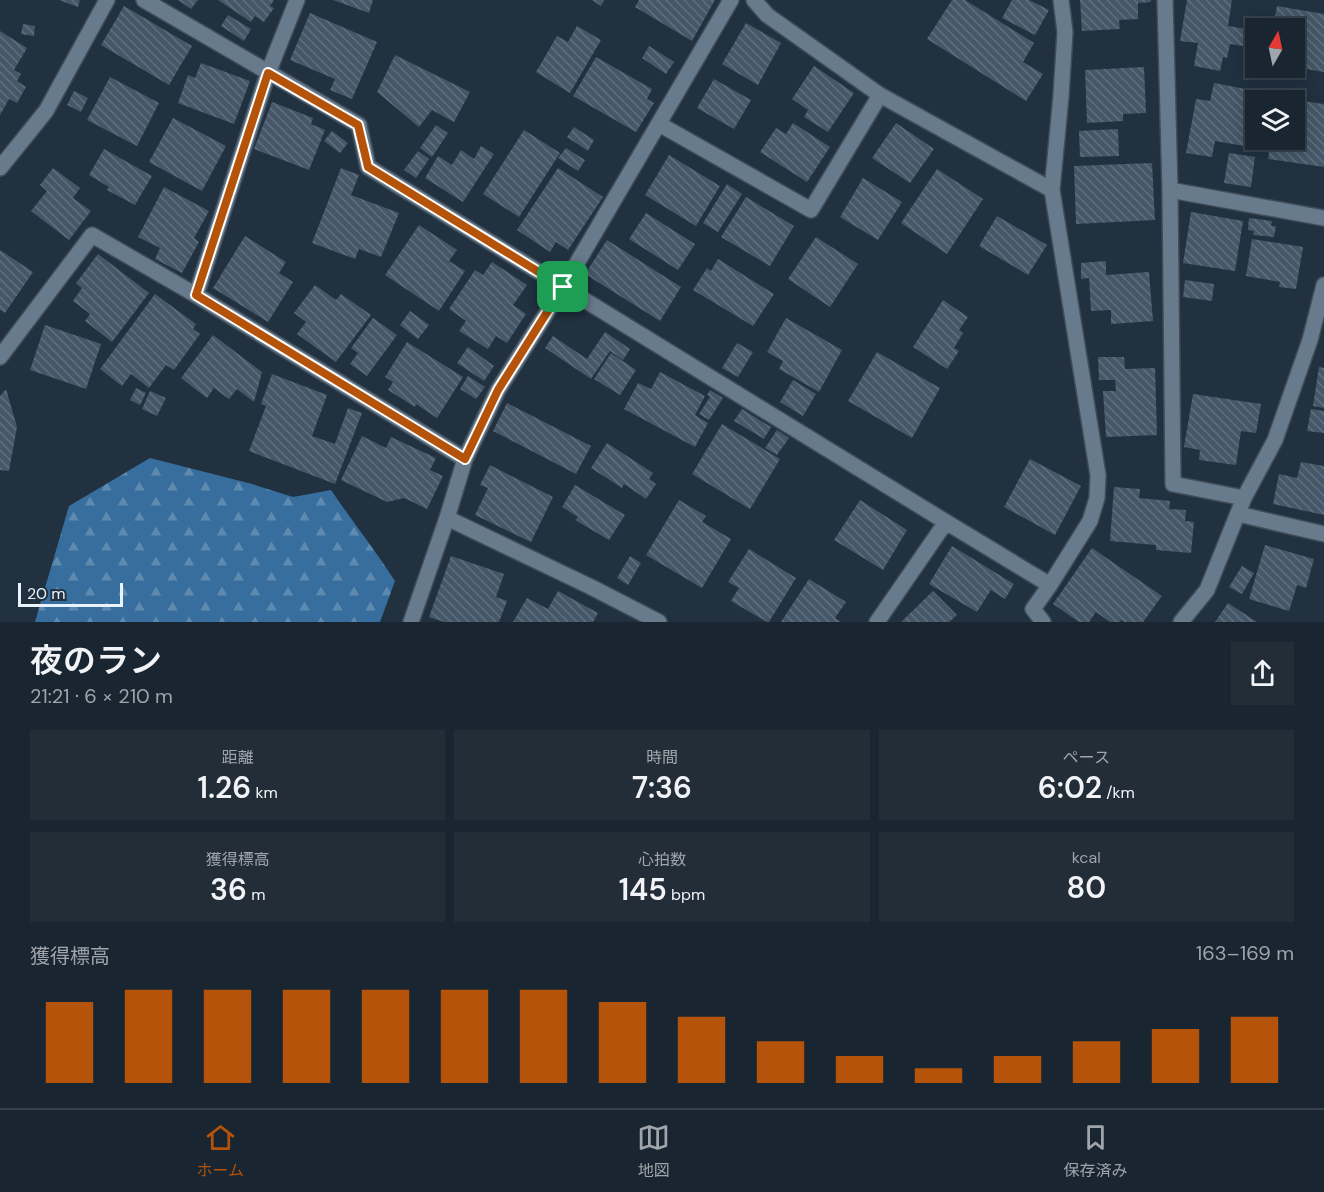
<!DOCTYPE html>
<html lang="ja">
<head>
<meta charset="utf-8">
<style>
  :root { --surface:#192530; --page:#222d38; --text:#f1f3f6; --muted:#9fa5ab; --line:#37424c; --accent:#b45309 }
  body { margin:0; font-family:"DM Sans","Noto Sans JP",sans-serif; background:var(--page); color:var(--text); height:100vh; display:flex; flex-direction:column; font-size:22px; white-space:nowrap }
  * { box-sizing:border-box; margin:0 }
  p { font-size:20px; color:var(--muted) }
  .icon { flex:none; width:33px; height:33px; fill:none; stroke:currentColor; stroke-width:2; stroke-linecap:round; stroke-linejoin:round }
  .map { position:relative; height:622px; overflow:hidden }
  .sheet { display:flex; flex-direction:column; background:var(--surface); flex:1 }
  .sheet>* { flex:none }
  .needle { width:39px; rotate:9deg }
  .tools { position:absolute; left:1245px; top:18px; display:grid; gap:12px }
  .tools a { display:grid; place-items:center; width:60px; height:60px; border-radius:0px; background:var(--surface); box-shadow:0 3px 15px #0003,0 0 0 2px var(--line); font-size:30px }
  .scale { position:absolute; left:18px; bottom:15px; width:105px; box-sizing:border-box; padding-left:6px; border:3px solid #e8f3fd; border-top:0; font-size:16px; line-height:21px; white-space:nowrap; color:#e8f3fd; -webkit-text-stroke:4px #213140; paint-order:stroke }
  .pin { position:absolute; display:grid; place-items:center; width:51px; height:51px; color:#fff; margin:-26px; border-radius:12px; box-shadow:0 3px 9px #0006 }
  .round { display:grid; place-items:center; flex:none; width:63px; height:63px; border-radius:0px; background:var(--page) }
  .head { display:flex; align-items:center; justify-content:space-between; height:102px; padding:0 30px }
  h1 { font-size:33px; font-weight:600; line-height:45px }
  .stats { display:grid; grid-template-columns:repeat(3,1fr); gap:9px; height:102px; padding:6px 30px }
  .stats div { display:grid; align-content:center; border-radius:0px; background:var(--page); text-align:center }
  .stats b { font-size:30px; font-weight:600 }
  .stats small { font-size:16px; font-weight:400 }
  .stats p { font-size:16px }
  .chart { height:168px; padding:12px 30px }
  .chart p { display:flex; justify-content:space-between }
  .chart svg { width:100%; height:108px; margin-top:6px; stroke:var(--accent); stroke-width:6 }
  .menu { display:flex; justify-content:space-around; align-items:center; height:84px; border-top:2px solid var(--line); background:var(--surface); font-size:16px; color:var(--muted) }
  .menu a { display:grid; justify-items:center; gap:3px }
  .menu .selected { color:var(--accent) }
  .map>svg:first-child { display:block }
  .forest { fill:url(#forest-firs) }
  .building { fill:url(#building-back-hatch) }
  .lines { fill:none; stroke-linecap:round; stroke-linejoin:round }
  .service-casing { stroke:#3f4d5a; stroke-width:18 }
  .minor-casing { stroke:#3f4d5a; stroke-width:18 }
  .service { stroke:#687b8c; stroke-width:15 }
  .minor { stroke:#687b8c; stroke-width:15 }
  .route-casing { stroke:#fff; stroke-width:12 }
  .route { stroke:#b45309; stroke-width:8 }
</style>
</head>
<body>
<div class="map">
<svg width="1324" height="622" viewBox="0 0 1324 622">
  <defs>
    <pattern id="forest-firs" width="22" height="20" patternUnits="userSpaceOnUse" patternTransform="scale(1.5)"><rect width="22" height="20" fill="#376e9d"/><path d="M5 1l3.5 6h-7zM16 11l3.5 6h-7z" fill="#5e8ab0"/></pattern>
    <pattern id="building-back-hatch" width="6" height="6" patternUnits="userSpaceOnUse" patternTransform="scale(1.5)"><rect width="6" height="6" fill="#455768"/><path d="M-1 5l2 2M0 0l6 6M5-1l2 2" fill="none" stroke="#60707e"/></pattern>
  </defs>
  <rect width="100%" height="100%" fill="#213140"/>
  <path class="forest" d="M150 458 252 484 293 497 331 490C352 521 375 550 395 581L380 622H35L69 506Z"/>
  <path class="building" d="M59 0H80L78 7Z
    M178 0H198L191 9Z
    M218 0H274L270 6 274 8 264 22 255 16 251 22Z
    M333 0H373L369 13Z
    M592 0H604L601 6Z
    M639 0H715L692 41 635 7Z
    M952 0H965L1034 43 1023 62 1043 74 1026 101 927 39Z
    M1012 0H1029L1049 10 1035 35 1002 18Z
    M1080 0H1151V2L1138 3V19L1119 20 1120 29 1082 31Z
    M1187 0H1232L1228 26 1246 29 1243 46 1230 44 1227 58 1223 57 1220 71 1194 66 1198 43 1180 41Z
    M124 6 192 46 169 85 101 45Z
    M1277 6 1324 14V72L1294 67V28H1273Z
    M310 13 377 42 352 99 330 90 335 79 290 60Z
    M228 15 251 29 244 41 221 26Z
    M746 23 781 43 758 85 722 64Z
    M23 24 35 26 34 36 21 34Z
    M577 26 601 40 570 93 536 72 557 36 568 42Z
    M0 31 27 48 14 70 21 74 17 81 26 87 17 103 9 99 0 115Z
    M649 46 674 62 666 74 642 58Z
    M395 55 470 92 454 122 432 110 419 127 377 92Z
    M596 57 652 89 647 99 654 103 636 132 573 96Z
    M201 63 250 81 234 124 178 103 188 75 195 78Z
    M814 66 854 93 828 132 804 117 808 110 792 99Z
    M1144 67 1146 113 1123 114V121L1087 123 1085 70Z
    M110 77 159 103 137 146 87 120Z
    M714 79 751 100 734 129 697 108Z
    M1214 83 1266 93 1265 100H1256V140H1257L1256 148 1215 141 1212 157 1186 153 1196 99 1210 101Z
    M74 91 88 98 81 112 67 105Z
    M1269 96 1290 99V100H1269Z
    M1294 100 1324 104V167L1268 159 1271 140H1294Z
    M272 102 313 118 311 124 325 130 309 170 254 149Z
    M173 118 226 146 202 191 149 162Z
    M793 123 830 147 807 182 760 152 776 128 786 134Z
    M896 123 934 149 910 183 872 158Z
    M436 125 448 133 432 157 420 148Z
    M574 127 594 140 588 151 567 137Z
    M1118 129 1119 156 1080 157 1079 131Z
    M524 130 560 153 519 217 483 194Z
    M332 131 348 143 340 153 324 141Z
    M481 146 494 154 463 202 425 178 438 156 452 165 461 150 474 159Z
    M566 148 585 160 578 171 558 158Z
    M104 149 152 176 135 205 107 190 109 187 89 175Z
    M418 151 429 159 416 178 404 170Z
    M1229 153 1255 157 1251 187 1224 183Z
    M669 155 720 186 696 226 645 195Z
    M1152 163 1155 220 1076 224 1074 166Z
    M53 168 80 188 73 198 91 211 69 240 31 211 47 191 40 185Z
    M341 168 359 175 351 195 399 213 381 257 359 249 355 259 312 243Z
    M558 168 603 197 568 250 556 242 550 252 517 230Z
    M937 169 983 199 947 254 901 223Z
    M863 178 902 202 878 240 840 217Z
    M727 184 742 194 718 232 703 223Z
    M164 187 209 211 194 238 199 242 182 273 155 259 160 248 138 237Z
    M746 197 794 226 770 266 721 237Z
    M1191 212 1243 221 1235 271 1183 263Z
    M646 213 695 244 678 270 629 239Z
    M997 216 1047 245 1028 275 979 246Z
    M1249 218 1272 221 1271 226H1276L1274 237 1253 235 1254 231 1248 230Z
    M419 225 457 250 449 261 465 271 439 311 385 275Z
    M245 236 286 262 279 273 293 282 268 322 213 288Z
    M816 237 858 264 830 307 788 279Z
    M1252 239 1303 247 1296 289 1279 287 1280 282 1246 276Z
    M607 240 681 287 660 321 585 274Z
    M0 250 33 272 5 313 0 310Z
    M98 254 149 293 112 342 85 321 90 314 73 301 82 288 76 283Z
    M718 259 774 294 753 326 693 290 707 268 711 271Z
    M1106 261V275L1149 272 1153 321 1111 324V310L1091 311 1089 278 1081 279V263Z
    M492 262 527 285 513 305 526 314 507 343 496 336 488 349 459 331 466 321 449 309 475 270 483 275Z
    M1185 280 1214 284 1212 301 1183 297Z
    M315 285 336 300 341 294 371 315 336 362 297 334 306 322 294 313Z
    M155 294 196 324 193 329 200 334 174 370 166 365 149 388 131 374 122 386 100 369Z
    M943 300 968 317 959 330 963 333 954 348 959 351 947 369 913 347Z
    M410 311 429 325 418 339 400 325Z
    M373 318 397 335 367 376 350 364 358 353 351 348Z
    M786 318 842 350 819 392 779 369 783 361 767 352Z
    M45 325 101 344 86 389 30 370Z
    M605 332 630 349 623 360 610 351 591 379 545 348 553 336 587 359Z
    M213 335 262 372 254 402 237 389 229 399 214 388 207 398 181 378Z
    M407 342 463 377 437 418 416 404 415 407 388 390 393 382 385 377Z
    M737 343 753 352 738 377 722 368Z
    M468 347 494 366 484 381 457 363Z
    M877 352 940 388 912 438 848 401Z
    M611 353 636 370 620 395 594 379Z
    M1098 357H1124L1125 369 1155 368 1157 435 1106 437 1103 391H1116L1115 380H1099Z
    M1319 367 1324 368V408L1313 406Z
    M660 372 705 396 695 415 708 423 695 447 624 409 638 383 651 389Z
    M272 374 327 395 312 436 335 444 348 408 362 413 335 484 249 451 266 406 261 404Z
    M468 376 485 387 476 399 460 389Z
    M793 380 816 394 803 416 780 402Z
    M136 388 146 393 140 405 130 400Z
    M6 389 17 427 9 471 0 470V396Z
    M710 390 723 398 709 420 699 414 710 397 707 395Z
    M150 391 166 398 157 416 142 409Z
    M1193 394 1261 404 1256 433 1241 431 1236 465 1199 460 1200 450 1184 447Z
    M507 403 591 446 576 474 493 431Z
    M742 409 771 427 764 439 734 421Z
    M1311 409 1324 411V433L1307 431Z
    M722 424 780 459 750 509 692 474Z
    M777 430 789 438 777 455 765 448Z
    M362 436 386 448 391 437 436 458 430 470 443 476 427 509 404 498 387 502 341 480Z
    M607 443 653 473 649 479 656 484 646 499 624 484 622 488 591 468Z
    M1030 459 1081 486 1055 535 1004 507Z
    M1301 462 1324 466V515L1273 504 1279 474 1297 478Z
    M490 465 553 497 531 542 475 515 488 488 480 485Z
    M575 485 625 515 609 540 575 520 578 517 562 507Z
    M1114 487 1140 489 1139 498 1170 501 1169 509 1186 510 1185 521 1194 522 1191 553 1156 550V545L1110 541Z
    M679 500 706 516 702 522 731 539 702 588 646 555Z
    M860 500 907 530 883 570 834 540Z
    M1265 545 1314 559 1306 588 1297 585 1289 611 1249 599Z
    M952 546 1014 584 1005 599 991 590 977 612 929 584Z
    M1092 548 1162 596 1143 622H1124L1121 620 1120 622H1110L1096 612 1089 622H1079L1053 604Z
    M749 549 796 578 769 622H767L731 601 739 588 728 582Z
    M451 556 504 574 496 597 507 601 499 622H444L429 617Z
    M630 556 641 563 628 585 617 578Z
    M1242 566 1254 573 1242 594 1229 587Z
    M809 579 846 602 835 618 841 622H781Z
    M558 591 598 613 593 622H513L527 598 548 609Z
    M933 591 957 615 949 622H901Z
    M1228 603 1257 622H1215Z"/>
  <g class="lines">
    <defs>
      <path id="service" d="M196 295 268 73 297 0
        M1238 514 1324 534
        M447 518 591 587 659 622"/>
      <path id="minor" d="M144 0 359 125 368 167 946 522 877 622
        M754 0 767 15 880 95 1052 190
        M1165 0 1170 190 1173 484 1244 498
        M659 124 811 210 880 95
        M0 168 46 111 107 0
        M1170 190 1324 218
        M0 357 92 235 196 295 465 459
        M946 522 1050 585 1033 609 1043 622
        M1050 585 1090 521 1097 498 1098 475 1052 190 1061 96 1065 32 1061 0
        M411 622 447 518 465 459 498 390 563 287 731 0
        M1181 622 1207 590 1244 498 1275 440 1310 340 1324 285"/>
    </defs>
    <use href="#service" class="service-casing"/>
    <use href="#minor" class="minor-casing"/>
    <use href="#service" class="service"/>
    <use href="#minor" class="minor"/>
  </g>
  <g class="lines">
    <defs>
      <path id="route" d="M268 73 358 125 368 167 563 287 498 390 465 459 196 295Z"/>
    </defs>
    <use href="#route" class="route-casing"/>
    <use href="#route" class="route"/>
  </g>
</svg>
<div class="tools">
<a><svg class="needle" viewBox="-14 -14 28 28"><path d="M0-13l5 13h-10z" fill="#e53935"/><path d="M0 13l5-13h-10z" fill="#9fa5ab"/></svg></a>
<a><svg class="icon" aria-label="layers" viewBox="0 0 24 24"><path d="M12 4l9 5-9 5-9-5zM3 14l9 5 9-5"/></svg></a>
</div>
<div class="scale">20 m</div>
<div class="pin" style="left:563px;top:287px;background:#1e9e55"><svg class="icon" aria-label="arrive" viewBox="0 0 24 24"><path d="M6 21V4h12l-3 4 3 4H6"/></svg></div>
</div>
<section class="sheet">
<div class="head"><div><h1>夜のラン</h1><p>21:21 · 6 × 210 m</p></div><a class="round"><svg class="icon" aria-label="share" viewBox="0 0 24 24"><path d="M12 15V3M7 8l5-5 5 5M5 13v7h14v-7"/></svg></a></div>
<div class="stats">
<div><p>距離</p><b>1.26<small> km</small></b></div>
<div><p>時間</p><b>7:36</b></div>
<div><p>ペース</p><b>6:02<small> /km</small></b></div>
</div>
<div class="stats">
<div><p>獲得標高</p><b>36<small> m</small></b></div>
<div><p>心拍数</p><b>145<small> bpm</small></b></div>
<div><p>kcal</p><b>80</b></div>
</div>
<div class="chart"><p><span>獲得標高</span>163–169 m</p>
<svg viewBox="0 0 160 44" preserveAspectRatio="none"><path d="M5 44V11M15 44V6M25 44V6M35 44V6M45 44V6M55 44V6M65 44V6M75 44V11M85 44V17M95 44V27M105 44V33M115 44V38M125 44V33M135 44V27M145 44V22M155 44V17"/></svg>
</div>
</section>
<nav class="menu">
<a class="selected"><svg class="icon" aria-label="home" viewBox="0 0 24 24"><path d="M3 11l9-7 9 7M6 9v11h12V9"/></svg>ホーム</a>
<a><svg class="icon" aria-label="map" viewBox="0 0 24 24"><path d="M3 6l6-2 6 2 6-2v14l-6 2-6-2-6 2zM9 4v14M15 6v14"/></svg>地図</a>
<a><svg class="icon" aria-label="saved" viewBox="0 0 24 24"><path d="M7 4h10v16l-5-4-5 4z"/></svg>保存済み</a>
</nav>
</body>
</html>
